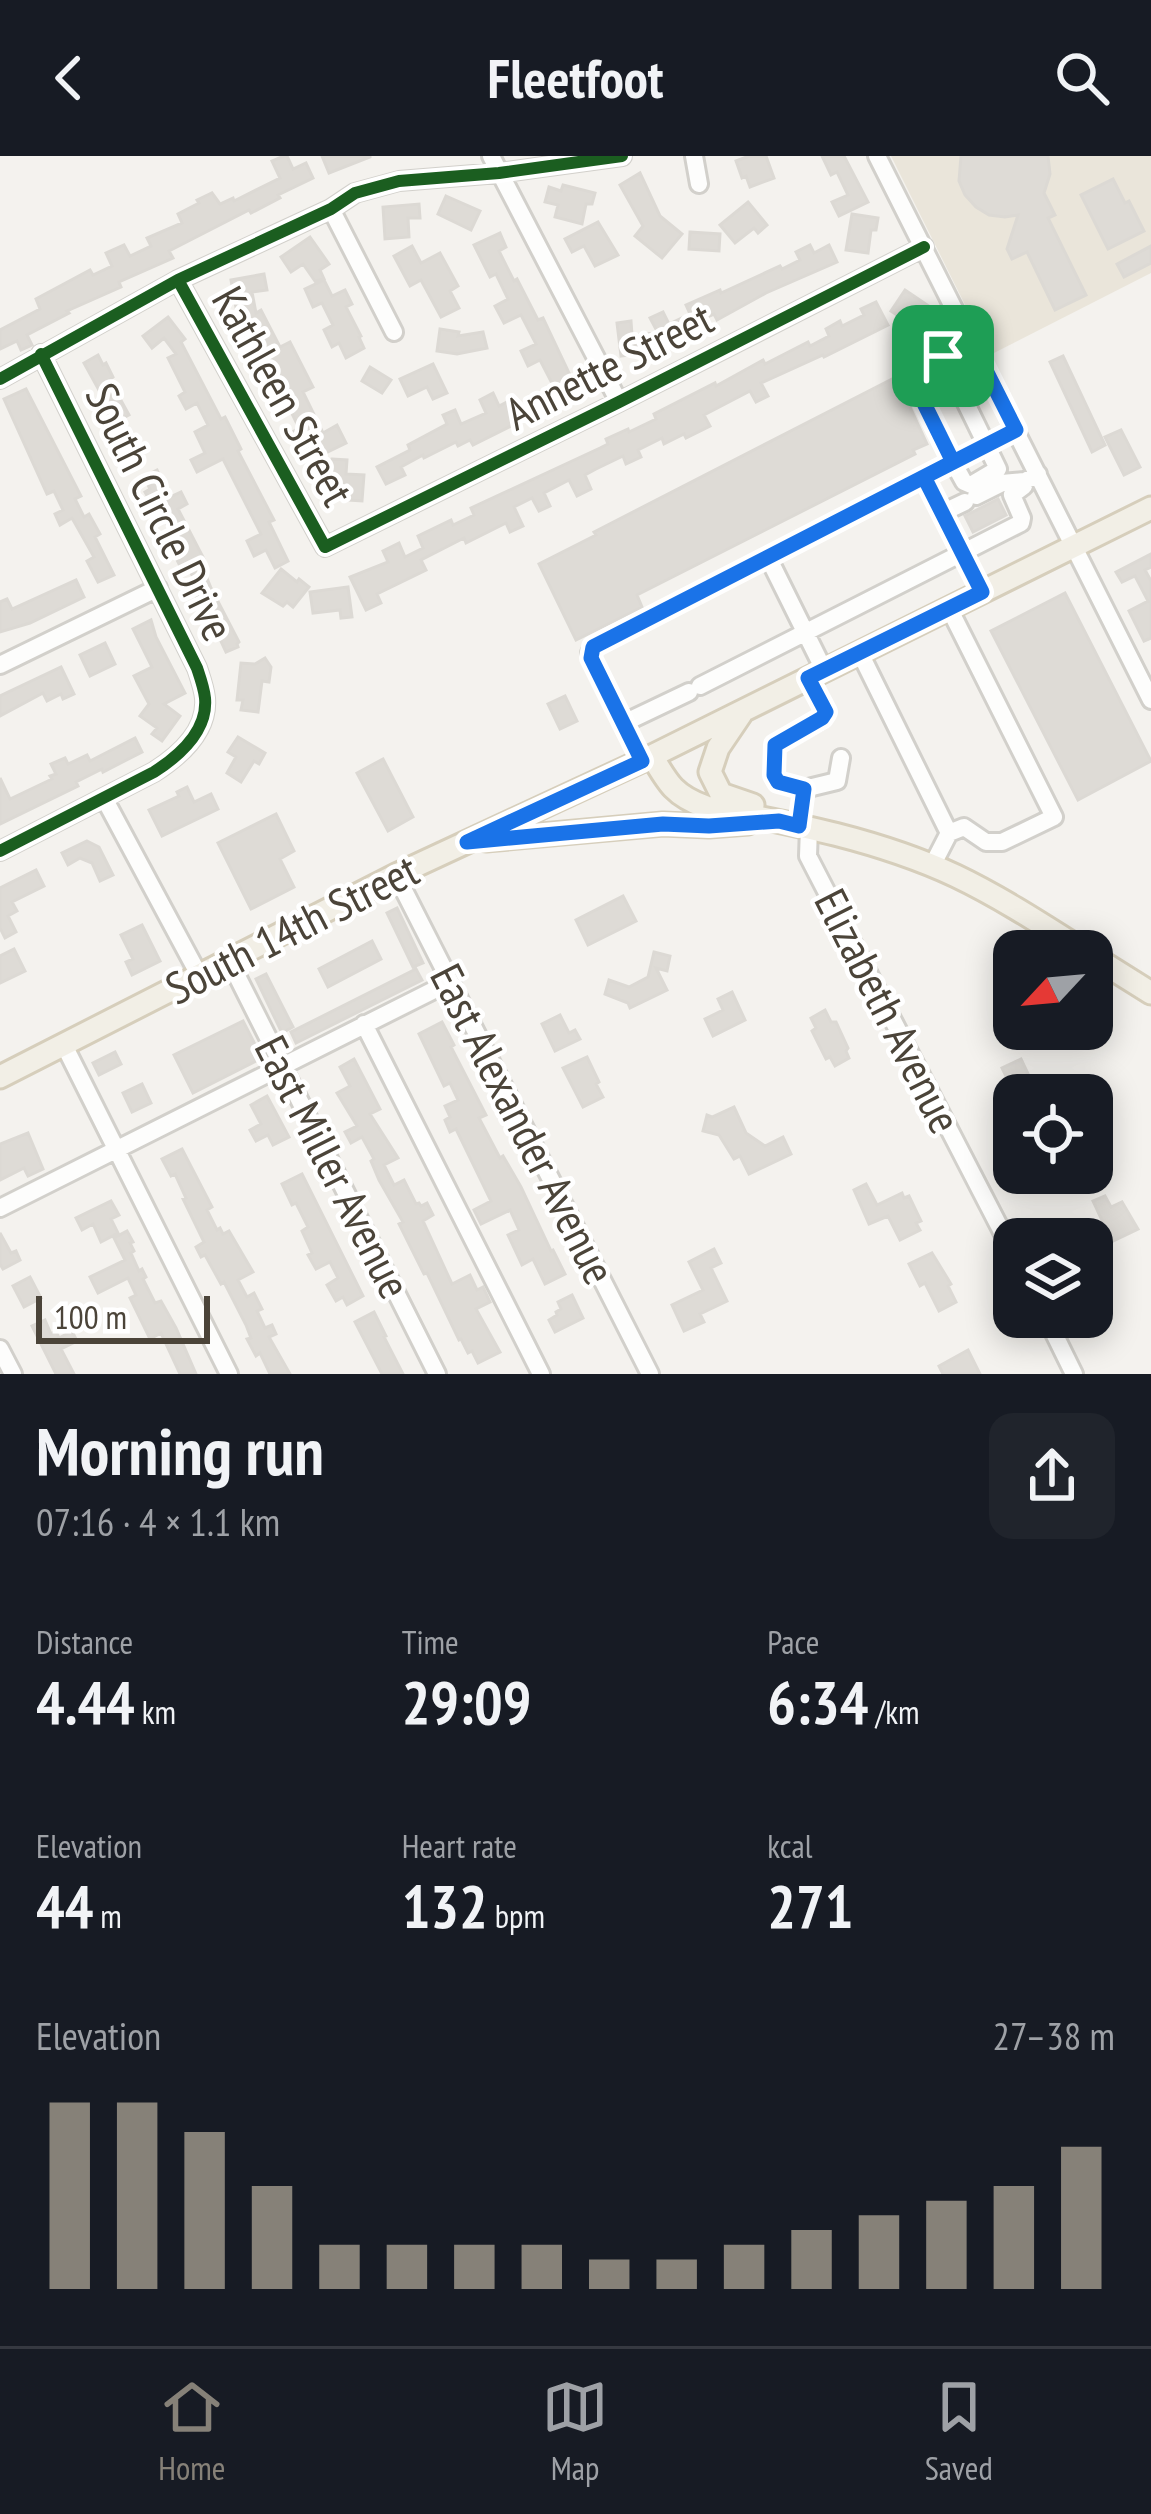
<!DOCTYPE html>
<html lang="en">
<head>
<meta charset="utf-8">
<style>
  :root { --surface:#171b24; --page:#20242c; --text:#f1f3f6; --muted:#9ea1a6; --line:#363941; --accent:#868178 }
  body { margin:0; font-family:"PT Sans Narrow",sans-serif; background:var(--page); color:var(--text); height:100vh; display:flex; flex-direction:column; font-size:45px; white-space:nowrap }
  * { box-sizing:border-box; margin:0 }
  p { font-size:39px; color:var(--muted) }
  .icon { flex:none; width:66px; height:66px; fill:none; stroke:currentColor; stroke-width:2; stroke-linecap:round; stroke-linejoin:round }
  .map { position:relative; height:1218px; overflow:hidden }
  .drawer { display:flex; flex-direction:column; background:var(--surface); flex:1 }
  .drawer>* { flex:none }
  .needle { width:78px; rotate:244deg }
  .buttons { position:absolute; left:993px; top:774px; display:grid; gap:24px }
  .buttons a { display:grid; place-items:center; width:120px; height:120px; border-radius:24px; background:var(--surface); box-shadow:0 6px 30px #0003; font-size:60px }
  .scale { position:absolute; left:36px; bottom:30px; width:174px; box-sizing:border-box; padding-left:12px; border:6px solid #4b4439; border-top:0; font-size:33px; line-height:42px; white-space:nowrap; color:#4b4439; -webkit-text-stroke:9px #fff; paint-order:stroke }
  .pin { position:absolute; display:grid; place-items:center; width:102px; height:102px; color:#fff; margin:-51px; border-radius:24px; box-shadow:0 6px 18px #0006 }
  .round { display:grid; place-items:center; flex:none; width:126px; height:126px; border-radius:24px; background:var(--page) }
  .summary { display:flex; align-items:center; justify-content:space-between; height:204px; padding:0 36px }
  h1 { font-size:66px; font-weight:700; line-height:90px }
  .metrics { display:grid; grid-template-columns:repeat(3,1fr); gap:18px; height:204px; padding:12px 36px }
  .metrics div { display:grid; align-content:center }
  .metrics b { font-size:60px; font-weight:700 }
  .metrics small { font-size:33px; font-weight:400 }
  .metrics p { font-size:33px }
  .chart { height:336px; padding:24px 36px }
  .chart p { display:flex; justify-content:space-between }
  .chart svg { width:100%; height:216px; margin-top:12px; stroke:var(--accent); stroke-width:6 }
  header { display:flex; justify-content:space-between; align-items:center; height:156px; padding:0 36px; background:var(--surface); font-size:54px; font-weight:700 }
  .menu { display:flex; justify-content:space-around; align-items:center; height:168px; border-top:3px solid var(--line); background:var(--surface); font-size:33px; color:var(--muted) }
  .menu a { display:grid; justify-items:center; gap:6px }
  .menu .on { color:var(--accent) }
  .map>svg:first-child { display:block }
  .education { fill:#eae5da }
  .building { fill:#dedbd6; stroke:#dcd9d4; stroke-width:3 }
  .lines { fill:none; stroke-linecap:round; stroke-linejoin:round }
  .minor-casing { stroke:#d2d0cb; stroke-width:22 }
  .major-casing { stroke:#d6cebb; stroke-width:27 }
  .minor { stroke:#fdfdfc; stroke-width:16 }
  .major { stroke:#f2efe6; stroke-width:21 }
  .cycleway-casing { stroke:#fff; stroke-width:20 }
  .cycleway { stroke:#1b5e20; stroke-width:12 }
  .route-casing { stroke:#fff; stroke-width:24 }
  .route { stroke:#1a73e8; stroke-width:15 }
  .labels { text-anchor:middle; stroke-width:9; stroke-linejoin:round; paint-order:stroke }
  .street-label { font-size:45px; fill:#4b4439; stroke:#fff }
</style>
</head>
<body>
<header><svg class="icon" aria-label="back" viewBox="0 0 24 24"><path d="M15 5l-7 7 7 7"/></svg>Fleetfoot<svg class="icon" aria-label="search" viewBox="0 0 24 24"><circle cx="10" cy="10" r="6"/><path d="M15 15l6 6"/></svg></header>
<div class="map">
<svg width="1151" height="1218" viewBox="0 0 1151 1218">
  <rect width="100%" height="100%" fill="#f4f2ee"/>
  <path class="education" d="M891 0H1151V117L990 199Z"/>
  <path class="building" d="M284 0H287L293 13 306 7 313 22 278 39 280 42 251 57 249 54 169 95 173 102 119 126 121 131 67 155 69 157 27 179 32 189 21 194 17 185 0 193V174L40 153 36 143 90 114 93 119 112 110 106 97 124 89 130 100 151 90 147 82 182 67 178 58 199 47 197 44 212 37 220 48 233 42 234 45 280 22 272 5Z
    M322 0H370V1L329 17Z
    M749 0H766L774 22 750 31 746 20 742 22 736 5Z
    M822 0H844L868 46 839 60 832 46 848 39 837 16 831 19Z
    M961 0H1048L1050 18 1044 37 1055 59 1048 62 1086 139 1055 154 1027 96 1012 103 1007 93 1018 59 1005 61 989 59 976 51 965 39 959 25Z
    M640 17 660 60 682 78 662 102 635 80 643 70 620 29Z
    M1113 23 1125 47 1129 45 1144 75 1108 93 1081 39Z
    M563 29 595 37 592 48H586L582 68 555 61 558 49 545 46 549 31 561 35Z
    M446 40 480 55 471 74 438 58Z
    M748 46 767 69 758 77 754 72 735 87 720 69Z
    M419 48 420 62H408L409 81 385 83 383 51Z
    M852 58 878 62 876 74H871L868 97 846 94Z
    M598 66 618 99 595 110 584 90 572 96 565 83Z
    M690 76 720 78 719 95 689 93Z
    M500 77 506 91 499 95 514 125 517 123 538 164 543 162 579 238 549 253 543 242 556 235 540 204 528 210 521 195 536 188 521 159 504 167 495 150 508 143 496 118 490 121 474 89Z
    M310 81 329 108 320 114 324 123 315 125 303 108 291 116 281 101Z
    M810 89 814 97 829 89 837 106 766 137 717 164 714 158 688 169 693 178 680 184 679 182 651 196 621 200 617 167 631 165 632 179 658 177 650 162 663 156 669 168 690 158 686 149 720 134 721 137 780 110 782 113 800 104 796 96Z
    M412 90 421 107 440 97 458 130 450 135 459 152 441 161 421 124 410 130 394 100Z
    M1151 90V107L1124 121 1117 108Z
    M264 118 267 134 252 136 256 157 261 154 280 191 290 186 313 231 303 236 323 277 337 269 346 287 309 305 294 275 299 272 268 208 266 209 261 200 263 199 242 156 237 157 231 124Z
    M324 124 332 140 345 134 352 148 346 151 361 180 359 181 364 192 346 202 339 187 332 191 324 174 333 169 322 147 313 151 305 133Z
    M905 134 933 153 923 169 915 164 912 169 891 155Z
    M876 146 888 169 824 201 823 199 761 227 768 240 756 246 750 235 704 259 710 270 686 282 684 278 664 288 662 282 638 294 641 301 626 308 623 300 596 313 585 319 591 333 577 340 569 324 544 337 550 350 539 355 532 342 514 351 523 370 510 376 506 367 466 387 464 382 421 404 426 414 377 438 381 447 366 454 350 421 388 406 383 395 399 387 405 401 423 392 418 380 451 364 453 369 474 359 471 352 600 292 608 288 606 283 628 273 629 276 656 263 654 258 715 227 716 230 763 204 765 208 808 186 810 190 829 180 826 173 840 165 842 170 864 159 861 153Z
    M168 161 185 183 181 186 221 263 225 261 241 293 238 295 274 364 269 366 288 405 275 412 266 394 254 400 247 385 261 378 223 303 197 316 191 304 205 297 195 276 208 269 197 247 186 253 179 240 185 236 168 202 176 198 164 182 152 192 143 180Z
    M440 173 459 176 458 180 483 176 487 192 457 198 437 195Z
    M98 199 103 209 106 207 113 221 108 225 113 230 129 259 112 268 105 254 103 246 105 245 84 207Z
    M1063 200 1105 289 1092 296 1050 206Z
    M433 208 447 237 433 243 427 231 408 240 400 223Z
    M370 211 391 224 382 237 362 225Z
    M896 221 927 288 913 294 915 298 637 439 642 451 576 484 539 408 596 379 594 376Z
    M26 233 81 340 75 343 84 361 89 358 100 378 95 381 114 419 98 426 87 405 94 401 72 362 60 369 55 358 63 354 54 335 47 338 4 243Z
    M493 237 499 250 515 242 525 263 473 289 470 284 458 290 456 286 424 302 423 299 401 311 405 319 386 328 377 311 410 294 408 289 447 268 443 259 455 254 461 268 486 257 480 244Z
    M1121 274 1140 311 1124 319 1105 281Z
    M332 303 347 304 346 318 364 319 362 345 349 344V338L329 337Z
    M157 314 170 341 181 336 187 348 178 353 204 403 200 405 211 432 239 486 237 488 238 491 226 496 199 438 196 440 191 429 196 427 188 411 182 414 177 404 181 402 175 390 177 389 163 360 154 343 150 345 145 336 150 333 144 321Z
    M998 343 1006 359 973 376 965 360Z
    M1151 398V411L1145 414 1151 425V482L1144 485 1129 455 1148 445 1135 420 1122 426 1116 416Z
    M281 413 297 426 299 423 309 431 293 451 287 446 283 450 262 437Z
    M76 424 84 441 30 467 0 476V446L7 443 12 453Z
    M348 431 352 461 341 462 340 454 313 457 310 436Z
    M1065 437 1151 605 1078 644 991 475Z
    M151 464 156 481 185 537 164 548 180 560 162 585 152 578 157 572 140 560 149 548 134 520 152 511 133 473Z
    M105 487 115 508 90 520 80 499Z
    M265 502 271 511 269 526 262 525 258 556 241 554 243 544H237L241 507 255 508Z
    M61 511 74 538 63 543 61 538 47 545 43 537 0 560V540Z
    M565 540 577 565 560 573 548 548Z
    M238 581 265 597 259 608 254 605 241 626 227 617 236 601 228 596Z
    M135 582 142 596 103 616 102 613 76 626 78 630 0 668V622L10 643 52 623 50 620 56 618 51 608 65 602 68 608 87 599 90 605Z
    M383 603 413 661 388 675 357 617Z
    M187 631 194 646 211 638 218 653 162 680 149 654 179 640 177 636Z
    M276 658 294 695 280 703 294 731 251 753 218 687Z
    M87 685 99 691 113 719 100 725 92 707 80 702 68 709 62 697Z
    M36 714 44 730 12 746 17 755 8 760 16 776 5 782 0 772V732Z
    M623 740 636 765 588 789 576 764Z
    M397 752 423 807 413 811 387 757Z
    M142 769 160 805 132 819 126 806 133 803 121 779Z
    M372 785 381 803 328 831 319 813Z
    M14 793 25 815 0 827V800Z
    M654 796 670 800 667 815 656 812 667 834 630 852 628 847 605 838 609 824 629 831 648 821Z
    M416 813 422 824 296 887 291 876Z
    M266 818 293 871 282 877 256 823Z
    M732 836 745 864 713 880 705 863 723 854 718 843Z
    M825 854 831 866H836L848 892 846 895 849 902 835 910 830 901 826 903 812 875 816 872 811 862Z
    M560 859 569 877 575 874 580 883 555 895 542 868Z
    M243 865 262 902 193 937 174 899Z
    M442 866 454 889 451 891 486 959 479 962 500 1002 503 1000 521 1031 551 1095 553 1094 565 1118 545 1128 533 1103 522 1109 508 1079 519 1074 510 1054 481 1068 474 1054 491 1045 456 973 450 976 445 964 450 961 445 950 458 944 450 927 444 930 419 878Z
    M115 896 121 908 99 919 93 907Z
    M587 901 599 926 596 928 603 941 583 951 563 912Z
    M354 903 380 953 370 958 398 1002 384 1009 394 1029 404 1024 416 1048 419 1047 421 1050 427 1047 433 1059 423 1065 452 1128 470 1119 477 1134 483 1131 490 1146 476 1153 500 1196 478 1207 472 1195 468 1197 461 1183 459 1184 427 1117 424 1118 399 1068 403 1066 379 1024 371 1005 374 1003 362 981 351 987 345 976 357 970 337 937 350 930 340 911Z
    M1021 903 1038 939H1015L1002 912Z
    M142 928 151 947 132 956 123 937Z
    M267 940 289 981 273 989 268 979 256 985 250 974 261 968 251 949Z
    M734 951 746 977 765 990 783 981 791 998 749 1018 740 1000 734 1003 719 979 703 975 707 959 712 961Z
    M28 977 43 1013 28 1020 24 1012 0 1024V988Z
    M182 993 212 1051 207 1054 217 1074 220 1072 223 1078 229 1075 253 1116 238 1124 247 1141 254 1137 262 1153 257 1155 265 1172 272 1169 276 1178 269 1181 290 1218H270L260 1197 256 1200 247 1183 251 1182 246 1169 224 1126 221 1128 205 1099 201 1101 196 1091 204 1086 183 1043 186 1042 175 1018 171 1020 162 1003Z
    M302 1018 363 1140 347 1149 343 1141 336 1145 327 1129 338 1122 330 1106 316 1113 308 1099 312 1097 302 1075 308 1071 296 1047 292 1049 282 1028Z
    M866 1028 877 1049 902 1037 904 1042 909 1040 921 1065 916 1067 920 1074 900 1084 888 1060 869 1068 854 1034Z
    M1105 1040 1111 1051 1122 1046 1138 1073 1092 1095V1082L1107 1075 1093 1045Z
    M111 1045 119 1059 111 1063 118 1077 101 1086 93 1068 82 1074 76 1062Z
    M127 1075 133 1086 130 1087 134 1095 131 1097 139 1115 142 1113 146 1121 143 1123 155 1147 161 1145 176 1172 196 1218H180L161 1177 150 1183 130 1142 136 1139 128 1122 98 1137 90 1121 125 1104 114 1082Z
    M0 1077 11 1097 16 1095 20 1104 3 1113 0 1108Z
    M714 1093 721 1107 711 1112 727 1145 700 1158 704 1166 684 1175 672 1149 703 1134 689 1106Z
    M932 1097 951 1128 948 1130 956 1146 939 1155 925 1127 920 1130 909 1108Z
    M30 1121 41 1142 24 1151 13 1130Z
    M572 1139 583 1162 555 1176 549 1164 557 1159 556 1156 561 1153 558 1146Z
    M374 1156 386 1180 384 1181 403 1218H382L355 1166Z
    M45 1164 51 1178 56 1175 59 1182 72 1175 77 1185 61 1193 74 1218H56L32 1170Z
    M968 1194 980 1218H943L939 1210Z"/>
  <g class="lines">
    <defs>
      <path id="minor" d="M491 0 619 246
        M694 0 699 28
        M877 0 1151 544
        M331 53 394 176
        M178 124 325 391 619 246 924 91
        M971 185 916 214 912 223 953 306 1016 275
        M943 200 998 313 971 329 964 326 953 306 924 321 982 436
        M0 223 178 124 331 53 355 37 399 25 499 17 622 0
        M976 340 1002 327 1024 325
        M942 357 965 346
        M860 497 949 677 932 710
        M0 509 158 432
        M824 514 768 401 924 321
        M700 530 1021 367 1022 362 1012 339 1024 330 1025 325 1038 318
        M624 567 689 536
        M642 605 591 503 590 497 593 491 768 401
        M804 633 837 625 841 602
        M104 642 199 819
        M799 670 804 633 778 626 774 619 775 589 822 563 826 556 808 522
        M809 672 808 700 1014 1099
        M949 677 964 671 986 686H1002L1054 661 949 452
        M0 695 154 616C179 600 208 575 205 542 204 532 200 521 197 512L41 198
        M396 719 650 1218
        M229 804 437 1218
        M364 868 541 1218
        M64 889 229 1218
        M0 1052 450 826
        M1046 1161 1074 1218
        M0 1193 13 1218"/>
      <path id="major" d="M741 558 718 592 710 616 721 638 753 649
        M652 600C668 628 675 640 706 651 790 667 877 683 956 720 1000 741 1043 769 1084 795
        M486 684 663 668 709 670 748 667
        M1092 800 1151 837
        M0 921 396 719 652 600 1151 352"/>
    </defs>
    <use href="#minor" class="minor-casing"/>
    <use href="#major" class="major-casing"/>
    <use href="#minor" class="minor"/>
    <use href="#major" class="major"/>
    <defs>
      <path id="cycleway" d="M178 124 325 391 619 246 924 91
        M0 223 178 124 331 53 355 37 399 25 499 17 622 0
        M0 695 154 616C179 600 208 575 205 542 204 532 200 521 197 512L41 198"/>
    </defs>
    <use href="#cycleway" class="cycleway-casing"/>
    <use href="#cycleway" class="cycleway"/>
  </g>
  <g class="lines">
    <defs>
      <path id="route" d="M943 200 916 214 912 223 953 306 593 491 591 502 642 605 467 686 663 668 709 670 779 665 799 670 804 633 778 626 774 619 775 589 822 562 826 556 808 522 982 436 924 321 1016 274 971 185 943 200"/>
    </defs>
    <use href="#route" class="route-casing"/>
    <use href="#route" class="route"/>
  </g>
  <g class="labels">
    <g class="street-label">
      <text transform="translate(609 210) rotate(-27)" y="16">Annette Street</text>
      <text transform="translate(283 240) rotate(61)" y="16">Kathleen Street</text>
      <text transform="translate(160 356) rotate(64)" y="16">South Circle Drive</text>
      <text transform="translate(292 773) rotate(-27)" y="16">South 14th Street</text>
      <text transform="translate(888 855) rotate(63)" y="16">Elizabeth Avenue</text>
      <text transform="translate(523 968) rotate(63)" y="16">East Alexander Avenue</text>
      <text transform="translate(333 1011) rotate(63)" y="16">East Miller Avenue</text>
    </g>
  </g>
</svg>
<div class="buttons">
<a><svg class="needle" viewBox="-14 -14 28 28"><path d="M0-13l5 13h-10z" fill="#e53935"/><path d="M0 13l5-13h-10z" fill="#9ea1a6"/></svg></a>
<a><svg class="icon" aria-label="locate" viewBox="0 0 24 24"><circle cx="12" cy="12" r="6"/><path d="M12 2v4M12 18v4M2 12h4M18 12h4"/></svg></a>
<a><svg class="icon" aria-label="layers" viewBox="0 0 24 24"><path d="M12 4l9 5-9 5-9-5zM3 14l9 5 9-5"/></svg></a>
</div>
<div class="scale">100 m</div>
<div class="pin" style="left:943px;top:200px;background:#1e9e55"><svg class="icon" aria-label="arrive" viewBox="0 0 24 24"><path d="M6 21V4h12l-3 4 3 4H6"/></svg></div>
</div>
<section class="drawer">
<div class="summary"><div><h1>Morning run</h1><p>07:16 · 4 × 1.1 km</p></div><a class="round"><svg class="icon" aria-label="share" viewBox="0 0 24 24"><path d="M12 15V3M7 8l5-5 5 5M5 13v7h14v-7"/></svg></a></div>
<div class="metrics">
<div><p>Distance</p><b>4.44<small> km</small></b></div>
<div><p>Time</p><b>29:09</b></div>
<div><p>Pace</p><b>6:34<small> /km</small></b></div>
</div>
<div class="metrics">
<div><p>Elevation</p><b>44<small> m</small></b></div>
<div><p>Heart rate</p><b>132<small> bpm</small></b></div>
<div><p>kcal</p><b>271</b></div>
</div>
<div class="chart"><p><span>Elevation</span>27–38 m</p>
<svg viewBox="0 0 160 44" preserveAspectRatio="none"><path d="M5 44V6M15 44V6M25 44V12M35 44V23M45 44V35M55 44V35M65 44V35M75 44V35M85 44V38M95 44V38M105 44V35M115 44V32M125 44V29M135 44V26M145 44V23M155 44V15"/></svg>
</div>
</section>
<nav class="menu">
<a class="on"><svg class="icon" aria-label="home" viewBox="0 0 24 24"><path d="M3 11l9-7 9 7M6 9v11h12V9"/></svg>Home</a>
<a><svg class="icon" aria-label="map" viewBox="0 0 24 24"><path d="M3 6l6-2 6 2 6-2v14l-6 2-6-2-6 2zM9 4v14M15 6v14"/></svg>Map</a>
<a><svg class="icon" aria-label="saved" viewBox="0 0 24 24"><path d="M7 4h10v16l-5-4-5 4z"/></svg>Saved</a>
</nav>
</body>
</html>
